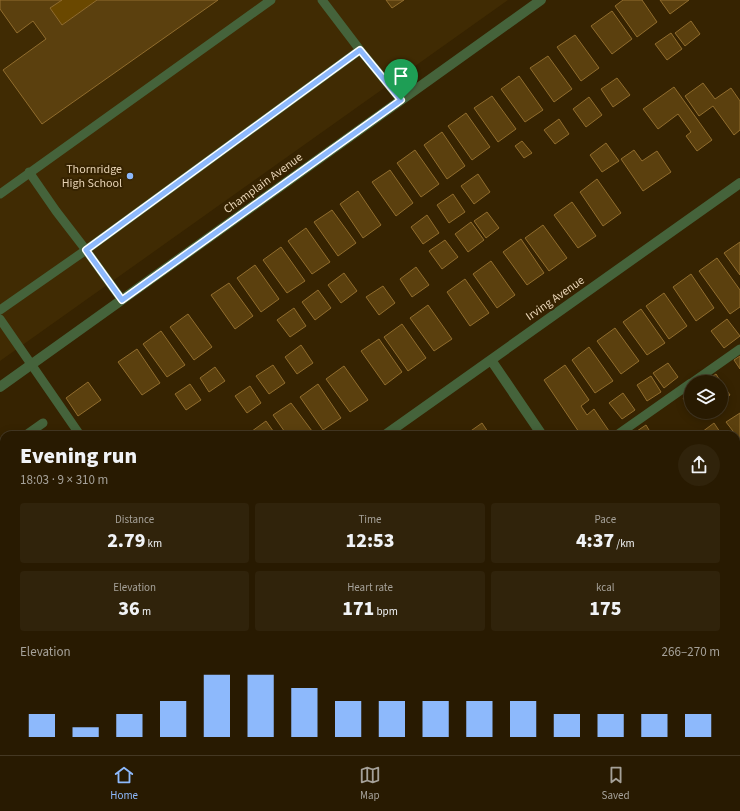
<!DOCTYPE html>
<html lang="en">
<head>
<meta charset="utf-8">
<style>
  :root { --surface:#281a01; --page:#30230b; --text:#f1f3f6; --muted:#a5a199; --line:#443823; --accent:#8db9fc }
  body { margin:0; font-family:"Source Sans 3",sans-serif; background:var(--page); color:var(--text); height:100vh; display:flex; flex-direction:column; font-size:15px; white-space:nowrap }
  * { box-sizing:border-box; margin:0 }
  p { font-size:13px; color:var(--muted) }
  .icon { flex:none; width:22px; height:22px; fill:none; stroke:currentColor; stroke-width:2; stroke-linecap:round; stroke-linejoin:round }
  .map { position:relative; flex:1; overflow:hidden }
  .side { position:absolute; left:0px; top:431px; width:740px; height:324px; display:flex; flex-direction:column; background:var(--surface); border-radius:12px 12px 0 0; box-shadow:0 2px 10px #0003,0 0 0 1px var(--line) }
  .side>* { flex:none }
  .buttons { position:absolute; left:684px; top:375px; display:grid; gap:8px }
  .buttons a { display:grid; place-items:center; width:44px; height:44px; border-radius:50%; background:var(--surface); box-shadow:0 2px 10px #0003,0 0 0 1px var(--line); font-size:20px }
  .pin { position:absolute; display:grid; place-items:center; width:34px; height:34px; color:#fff; margin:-41px -17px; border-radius:50% 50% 50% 0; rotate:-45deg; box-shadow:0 0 4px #0007 }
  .pin .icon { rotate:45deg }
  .round { display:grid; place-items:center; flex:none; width:42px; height:42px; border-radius:21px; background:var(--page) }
  .head { display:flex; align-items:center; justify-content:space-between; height:68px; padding:0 20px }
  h1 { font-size:22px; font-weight:800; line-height:30px }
  .stats { display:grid; grid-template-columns:repeat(3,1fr); gap:6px; height:68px; padding:4px 20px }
  .stats div { display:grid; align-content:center; border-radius:4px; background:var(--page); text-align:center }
  .stats b { font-size:20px; font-weight:800 }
  .stats small { font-size:11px; font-weight:400 }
  .stats p { font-size:11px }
  .chart { height:112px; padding:8px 20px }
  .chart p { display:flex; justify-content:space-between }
  .chart svg { width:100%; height:72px; margin-top:4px; stroke:var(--accent); stroke-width:6 }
  .tabs { display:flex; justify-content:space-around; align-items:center; height:56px; border-top:1px solid var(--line); background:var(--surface); font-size:11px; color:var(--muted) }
  .tabs a { display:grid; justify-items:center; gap:2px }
  .tabs .on { color:var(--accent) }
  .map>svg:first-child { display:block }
  .built { fill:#402b03 }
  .green { fill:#6a4800 }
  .building { fill:#5b400e; stroke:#916d2e }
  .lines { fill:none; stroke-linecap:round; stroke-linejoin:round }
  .lane { stroke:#45633b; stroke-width:9 }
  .street { stroke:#45633b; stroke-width:10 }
  .primary { stroke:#5e9d4a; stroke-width:10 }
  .route-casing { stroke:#fff; stroke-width:8 }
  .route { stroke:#8db9fc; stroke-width:5 }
  .poi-dot { fill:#8db9fc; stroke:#362301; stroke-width:1.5 }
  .labels { text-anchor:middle; stroke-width:4; stroke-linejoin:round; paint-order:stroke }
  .poi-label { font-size:12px; fill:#e7d3b5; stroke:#362301; text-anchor:end }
  .street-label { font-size:12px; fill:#e7d3b5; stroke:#362301 }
</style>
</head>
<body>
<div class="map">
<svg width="740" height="755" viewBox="0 0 740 755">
  <rect width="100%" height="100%" fill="#362301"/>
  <path class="built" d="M0 0H508L0 361Z"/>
  <path class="green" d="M62 0H97L62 25 50 8Z"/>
  <path class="building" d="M0 0H62L50 8 62 25 97 0H218L42 124 3 70 46 39 33 21 17 33 0 9Z
    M386 0H404L392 8Z
    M623 0H642L657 22 637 37 615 6Z
    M660 0H689L670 14Z
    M612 11 632 39 612 54 591 26Z
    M691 21 700 34 685 46 675 33Z
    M671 33 682 49 667 60 655 44Z
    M575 35 599 68 581 81 557 47Z
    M548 56 572 89 554 102 530 68Z
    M519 76 543 110 525 122 501 89Z
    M617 78 630 95 613 107 601 89Z
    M703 83 715 99 731 88 740 101V130L734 135 713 106 699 116 685 96Z
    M674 87 712 140 697 151 686 136 691 132 678 114 658 129 643 109Z
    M492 96 516 129 498 142 474 108Z
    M589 97 602 115 586 127 573 109Z
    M466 113 490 147 472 160 448 126Z
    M559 119 569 134 555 144 544 130Z
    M442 132 465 166 447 179 424 145Z
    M522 141 532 153 524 158 515 146Z
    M606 143 619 161 602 172 590 155Z
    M415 150 439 184 421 197 397 163Z
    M634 150 642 161 657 151 671 172 643 191 621 159Z
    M390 170 413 203 396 216 372 182Z
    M478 174 490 192 474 204 461 186Z
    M597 179 621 213 603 226 580 192Z
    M358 191 381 225 363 238 340 204Z
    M453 194 465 212 449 223 437 205Z
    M572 202 596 236 578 248 554 215Z
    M332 210 356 243 338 256 314 222Z
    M487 212 499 228 486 238 474 221Z
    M427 215 439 233 423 244 411 227Z
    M471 222 484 240 468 252 455 234Z
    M543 225 567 258 549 271 525 238Z
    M306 228 330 262 312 274 288 241Z
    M521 239 544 273 527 285 503 252Z
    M445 240 458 257 442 269 429 251Z
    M740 242V275L724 253Z
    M281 247 305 281 287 293 263 260Z
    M717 258 740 290V307L730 314 699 271Z
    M491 261 515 295 497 308 473 274Z
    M255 265 279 299 261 312 237 278Z
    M416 267 429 285 412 297 400 279Z
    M344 273 357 291 341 303 328 285Z
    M691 274 714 308 696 321 673 287Z
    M465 279 489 313 470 326 447 292Z
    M229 283 253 316 235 329 211 295Z
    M383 286 395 303 379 315 366 297Z
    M318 290 331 308 315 320 302 302Z
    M664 293 687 326 669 339 646 306Z
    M428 305 452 339 434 351 410 318Z
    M294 308 306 326 290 337 277 320Z
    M641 309 665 343 647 355 623 322Z
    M188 314 212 347 194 360 170 327Z
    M727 319 740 336 724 348 711 331Z
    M402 324 426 358 408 371 384 337Z
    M615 328 639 361 621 374 597 341Z
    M161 331 185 365 167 377 143 344Z
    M379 339 402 372 385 385 361 351Z
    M301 345 313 363 297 374 285 357Z
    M589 347 613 381 595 393 572 360Z
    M137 349 160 383 142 395 118 362Z
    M740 356V369L734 360Z
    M668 363 678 377 664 388 653 373Z
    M273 365 285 383 269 394 256 376Z
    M565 365 589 400 581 406 587 415 594 409 609 431 603 435H581L544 380Z
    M344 366 368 400 350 412 326 379Z
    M215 367 225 381 209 392 200 378Z
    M716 374 721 382H704Z
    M651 376 661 392 647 401 637 385Z
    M88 382 101 400 78 416 66 398Z
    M721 382 730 395 721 401Z
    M190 384 201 400 186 410 175 394Z
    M318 384 341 418 323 430 300 397Z
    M250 386 261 403 247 413 235 396Z
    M623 393 635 410 622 419 609 403Z
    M691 393V409L683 398Z
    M291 403 315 435H287L273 415Z
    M740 413V442L736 435 726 422Z
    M266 421 276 435H249L248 434Z
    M482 423 490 435H465Z
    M714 423 722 435H698Z
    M646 425 652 435H631Z
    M736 563 740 569V607L736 602Z
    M13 751H45L39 755H16Z
    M291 751H318L320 753 318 755H294Z
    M475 751H483L486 755H469Z
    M494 751H521L524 755H497Z
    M526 751H547L542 755H529Z
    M577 751H598L601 755H576L575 752Z
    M629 751H637L640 755H624Z
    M699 751H711L714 755H693Z"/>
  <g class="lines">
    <path class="lane" d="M322 0 360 50 401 100
      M29 172 56 211 86 250 122 300
      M0 194 271 0
      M0 310 86 250 360 50
      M0 319 80 435
      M693 382 740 349
      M26 435 43 423
      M617 435 691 383
      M0 453 4 450
      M0 477 4 482
      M736 669 740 667
      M267 751 269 755
      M139 755 144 751
      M206 755 211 751"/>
    <path class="street" d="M491 360 542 435
      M0 387 541 0
      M385 435 740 183
      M736 509 740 507
      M0 709 4 706
      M736 717 740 723
      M393 755 399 751"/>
    <path class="primary" d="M0 567 4 573
      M126 751 129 755"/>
  </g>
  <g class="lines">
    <defs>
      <path id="route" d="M360 50 401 100 122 300 86 250Z"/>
    </defs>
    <use href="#route" class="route-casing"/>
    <use href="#route" class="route"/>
  </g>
  <circle class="poi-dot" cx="130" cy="176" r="4"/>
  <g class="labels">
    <g class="poi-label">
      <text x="122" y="173">Thornridge<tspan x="122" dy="14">High School</tspan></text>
    </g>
    <g class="street-label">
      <text transform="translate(263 183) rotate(-36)" y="4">Champlain Avenue</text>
      <text transform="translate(555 298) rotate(-35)" y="4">Irving Avenue</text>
    </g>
  </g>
</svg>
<div class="buttons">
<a><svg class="icon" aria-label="layers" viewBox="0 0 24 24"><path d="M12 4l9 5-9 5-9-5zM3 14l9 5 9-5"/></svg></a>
</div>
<div class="pin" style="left:401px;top:100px;background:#1e9e55"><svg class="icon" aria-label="arrive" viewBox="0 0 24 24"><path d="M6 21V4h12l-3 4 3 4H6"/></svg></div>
<section class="side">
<div class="head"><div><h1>Evening run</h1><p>18:03 · 9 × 310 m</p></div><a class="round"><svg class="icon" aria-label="share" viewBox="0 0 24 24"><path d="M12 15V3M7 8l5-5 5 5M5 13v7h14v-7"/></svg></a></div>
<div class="stats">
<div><p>Distance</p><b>2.79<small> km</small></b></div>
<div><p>Time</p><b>12:53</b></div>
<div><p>Pace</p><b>4:37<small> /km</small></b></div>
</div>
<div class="stats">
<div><p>Elevation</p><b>36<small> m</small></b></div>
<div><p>Heart rate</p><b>171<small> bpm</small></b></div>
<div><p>kcal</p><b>175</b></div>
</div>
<div class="chart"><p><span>Elevation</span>266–270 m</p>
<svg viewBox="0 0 160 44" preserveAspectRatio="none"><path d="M5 44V30M15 44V38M25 44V30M35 44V22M45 44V6M55 44V6M65 44V14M75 44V22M85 44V22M95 44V22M105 44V22M115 44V22M125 44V30M135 44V30M145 44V30M155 44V30"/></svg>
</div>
</section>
</div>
<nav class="tabs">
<a class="on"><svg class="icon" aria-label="home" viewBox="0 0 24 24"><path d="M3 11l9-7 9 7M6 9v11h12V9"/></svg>Home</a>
<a><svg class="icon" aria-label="map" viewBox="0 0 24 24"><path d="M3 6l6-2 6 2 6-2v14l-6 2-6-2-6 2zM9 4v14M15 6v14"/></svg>Map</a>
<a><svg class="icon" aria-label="saved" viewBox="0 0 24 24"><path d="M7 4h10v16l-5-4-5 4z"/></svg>Saved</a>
</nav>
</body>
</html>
